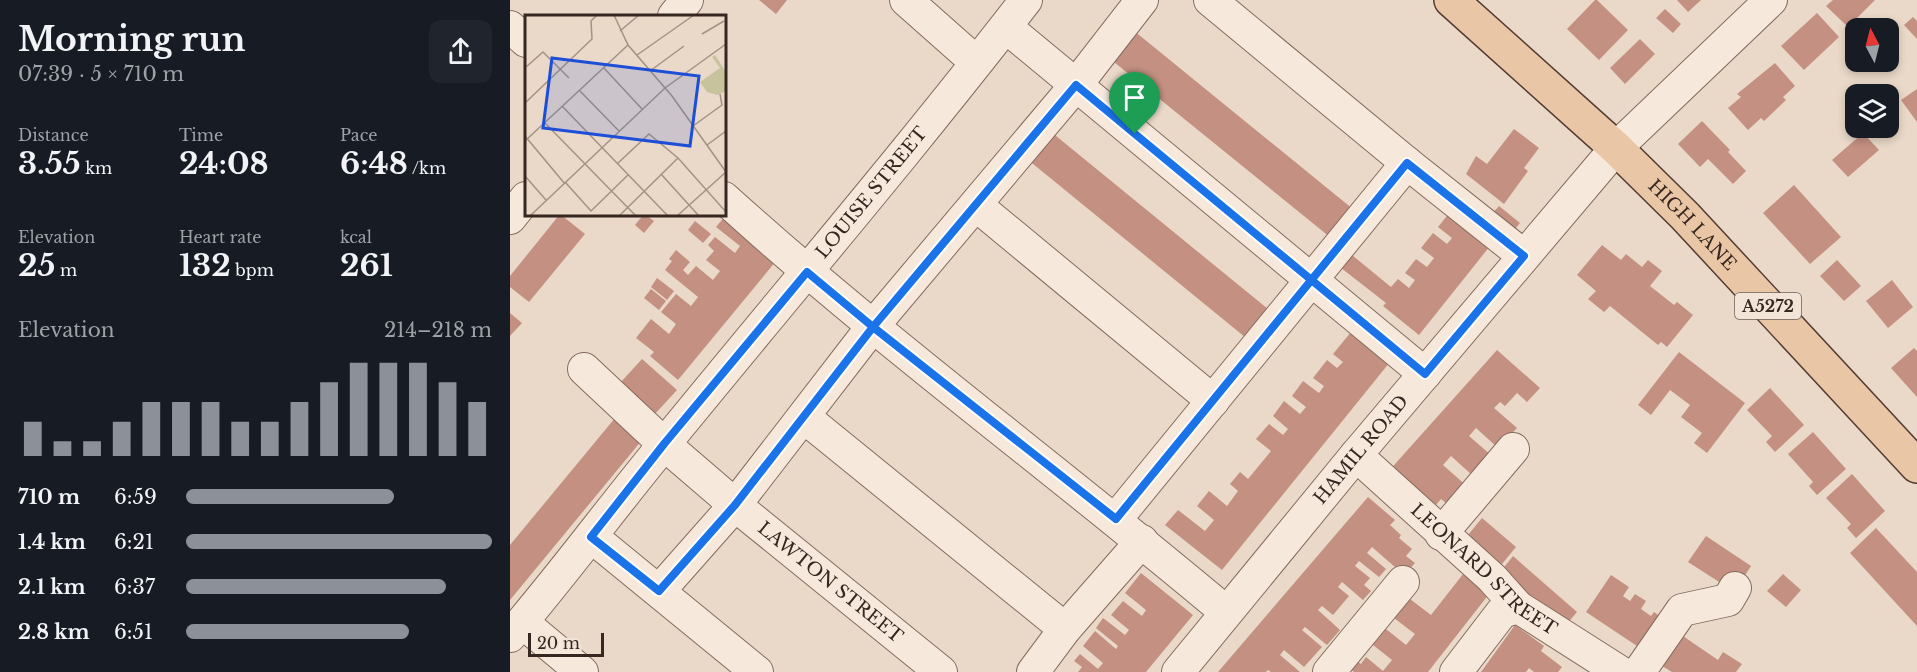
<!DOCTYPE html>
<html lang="en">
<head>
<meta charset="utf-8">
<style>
  :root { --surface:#171b24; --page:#20242c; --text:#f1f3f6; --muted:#9ea1a6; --accent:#8c9099 }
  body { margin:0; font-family:"Libre Baskerville",serif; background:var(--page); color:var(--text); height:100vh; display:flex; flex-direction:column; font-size:22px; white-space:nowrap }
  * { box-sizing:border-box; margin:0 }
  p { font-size:20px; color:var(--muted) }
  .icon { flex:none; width:33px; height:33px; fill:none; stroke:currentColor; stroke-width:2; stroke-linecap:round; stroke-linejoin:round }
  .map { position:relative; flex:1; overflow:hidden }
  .panel { display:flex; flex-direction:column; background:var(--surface); width:510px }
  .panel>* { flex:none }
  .needle { width:39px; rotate:353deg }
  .controls { position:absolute; left:1335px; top:18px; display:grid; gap:12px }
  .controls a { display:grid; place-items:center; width:54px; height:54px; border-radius:12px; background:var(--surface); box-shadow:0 3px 9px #0003; font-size:30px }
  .scale { position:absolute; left:18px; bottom:15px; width:76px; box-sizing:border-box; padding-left:6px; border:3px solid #362721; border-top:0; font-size:16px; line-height:21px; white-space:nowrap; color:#362721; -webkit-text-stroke:4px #f2e5d7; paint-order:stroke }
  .pin { position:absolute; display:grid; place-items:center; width:51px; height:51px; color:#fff; margin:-62px -26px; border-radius:50% 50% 50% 0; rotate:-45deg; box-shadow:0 0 6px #0007 }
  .pin .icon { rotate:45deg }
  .round { display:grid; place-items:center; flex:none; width:63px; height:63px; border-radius:12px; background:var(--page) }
  .overview { display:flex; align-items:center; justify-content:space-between; height:102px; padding:0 18px }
  h1 { font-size:33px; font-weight:700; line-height:45px }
  .metrics { display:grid; grid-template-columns:repeat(3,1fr); gap:9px; height:102px; padding:6px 18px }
  .metrics div { display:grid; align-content:center }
  .metrics b { font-size:30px; font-weight:700 }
  .metrics small { font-size:16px; font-weight:400 }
  .metrics p { font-size:16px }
  .chart { height:168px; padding:12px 18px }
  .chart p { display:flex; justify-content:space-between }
  .chart svg { width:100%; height:108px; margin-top:6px; stroke:var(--accent); stroke-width:6 }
  ul { padding:0 18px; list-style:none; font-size:20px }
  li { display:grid; grid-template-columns:96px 72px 1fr; align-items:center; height:45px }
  li i { height:15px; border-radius:8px; background:var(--accent) }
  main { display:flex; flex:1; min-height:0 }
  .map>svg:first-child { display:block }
  .building { fill:#c49082 }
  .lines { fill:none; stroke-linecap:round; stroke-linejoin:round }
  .minor-casing { stroke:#846b5f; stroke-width:34 }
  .major-casing { stroke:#533b33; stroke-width:36 }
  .minor { stroke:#f6e8db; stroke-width:32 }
  .major { stroke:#e9c6a5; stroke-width:33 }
  .route-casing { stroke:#fff; stroke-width:12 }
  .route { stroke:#1a73e8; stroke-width:8 }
  .labels { text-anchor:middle; stroke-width:4.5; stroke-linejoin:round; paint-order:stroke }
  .shield { fill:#f2e5d7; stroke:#6e6058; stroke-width:1.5 }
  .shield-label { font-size:16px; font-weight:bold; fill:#362721 }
  .street-label { font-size:18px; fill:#362721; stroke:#f2e5d7 }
  .inset-road { fill:none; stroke:#a29285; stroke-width:1.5 }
  .view { fill:#1d4ed8; fill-opacity:0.15; stroke:#1d4ed8; stroke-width:3 }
  .inset-edge { fill:none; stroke:#362721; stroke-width:3 }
</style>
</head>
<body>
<main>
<section class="panel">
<div class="overview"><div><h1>Morning run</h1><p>07:39 · 5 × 710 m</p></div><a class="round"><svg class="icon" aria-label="share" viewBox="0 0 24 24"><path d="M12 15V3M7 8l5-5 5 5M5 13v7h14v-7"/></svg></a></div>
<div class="metrics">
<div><p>Distance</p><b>3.55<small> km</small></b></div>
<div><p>Time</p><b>24:08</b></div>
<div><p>Pace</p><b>6:48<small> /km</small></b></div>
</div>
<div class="metrics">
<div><p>Elevation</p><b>25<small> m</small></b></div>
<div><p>Heart rate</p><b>132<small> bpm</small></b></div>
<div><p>kcal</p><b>261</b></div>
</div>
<div class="chart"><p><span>Elevation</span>214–218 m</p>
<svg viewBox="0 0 160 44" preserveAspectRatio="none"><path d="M5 44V30M15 44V38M25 44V38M35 44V30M45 44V22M55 44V22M65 44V22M75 44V30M85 44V30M95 44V22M105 44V14M115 44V6M125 44V6M135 44V6M145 44V14M155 44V22"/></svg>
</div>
<ul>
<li><b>710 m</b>6:59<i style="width:68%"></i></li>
<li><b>1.4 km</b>6:21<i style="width:100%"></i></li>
<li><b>2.1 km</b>6:37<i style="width:85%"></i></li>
<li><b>2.8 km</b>6:51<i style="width:73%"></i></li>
</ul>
</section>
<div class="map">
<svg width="1407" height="672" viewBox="0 0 1407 672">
  <rect width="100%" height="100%" fill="#ead9c8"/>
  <path class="building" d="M249 0H277L266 14Z
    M1085 0H1087L1118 30 1089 60 1057 29Z
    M1167 0H1191L1178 12Z
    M1323 0H1365L1338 27 1316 6Z
    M1155 9 1171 24 1163 33 1146 18Z
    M1307 13 1329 37 1294 70 1271 46Z
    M1403 17 1407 21V39L1394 25Z
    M623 30 849 214 826 242 599 58Z
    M1130 39 1145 54 1115 84 1100 68Z
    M1265 63 1285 86 1273 97 1276 100 1254 121 1251 118 1238 130 1218 108 1231 97 1227 94Z
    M1407 89V122L1391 100Z
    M1192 121 1220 150 1218 152 1236 171 1223 184 1198 159 1190 167 1168 144Z
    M1004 129 1029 148 1014 168 1018 171 994 204 956 174 966 156 977 164Z
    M540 131 764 314 741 342 517 159Z
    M1353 133 1369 150 1338 177 1322 160Z
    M1284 185 1331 237 1300 264 1253 213Z
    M989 206 1010 223 1002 233 981 215Z
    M940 212 984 241 909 335 873 306 876 303 826 264 837 251 881 287 888 279 899 288 905 280 895 273 906 259 917 267 924 258 911 248 923 233 937 244 942 238 928 227Z
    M50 214 75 234 19 302 0 287V276Z
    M134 214 144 221 134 233 125 225Z
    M216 215 271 255 168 380 140 356 144 352 126 338 141 319 159 334 166 324 151 312 166 294 181 306 188 297 155 270 162 261 159 259 166 250 180 262 173 270 178 275 186 266 203 280 210 271 196 260 204 251 198 245 205 237 225 253 230 246 206 227Z
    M185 221 201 234 193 243 178 230Z
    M1092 245 1111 260 1116 254 1132 267 1138 260 1152 271 1140 286 1164 305 1167 302 1183 315 1157 347 1151 342 1148 345 1100 306 1094 312 1078 299 1086 291 1067 275Z
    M1327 260 1351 286 1334 301 1310 276Z
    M147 278 164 291 157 300 141 287Z
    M1382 280 1403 307 1378 328 1356 301Z
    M141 289 156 301 149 310 134 298Z
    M0 313 12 323 0 336Z
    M841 332 880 362 712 570 655 525 668 510 695 531 704 520 687 506 699 491 717 506 728 491 720 484 730 472 738 479 761 451 746 439 759 424 773 435 778 429 763 416 774 401 790 414 796 407 782 396 793 381 809 393 814 386 803 378 817 360 827 368 833 362 823 354Z
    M1404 348 1407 351V397L1381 368Z
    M987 350 1030 388 1017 402 1007 393 995 406 990 402 984 408 1007 428 988 448 966 428 959 436 981 455 962 475 941 456 933 465 959 488 941 507 931 499 921 511 877 473Z
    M1169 352 1235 403 1197 453 1184 443 1192 433 1171 417 1180 405 1160 390 1141 415 1128 405Z
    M132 359 167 390 144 415 110 383Z
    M1260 388 1294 425 1265 452 1256 442 1262 436 1237 410Z
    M110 412 137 434 0 600V545Z
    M1303 432 1336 469 1307 495 1299 486 1303 482 1278 454Z
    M1342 474 1375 511 1346 538 1337 528 1341 524 1316 498Z
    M858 497 885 520 880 525 891 535 889 538 902 549 896 556 905 563 894 575 862 547 857 553 876 569 869 577 849 561 845 566 860 578 854 585 861 591 853 600 832 582 828 587 839 596 823 615 812 606 808 610 830 630 817 645 795 627 792 630 812 647 794 667 774 650 770 655 790 672H761L758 670 756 672H708Z
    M972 518 1006 547 987 570 953 541Z
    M1366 528 1407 572V626L1340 553Z
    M1196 536 1241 566 1230 583 1217 587 1178 562Z
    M1003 556 1067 612 1050 632 987 576Z
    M957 569 983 589 918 672H844L839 668 845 660 851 664 856 657 873 671 882 660 863 645 876 629 896 645 905 634 884 618 900 599 921 615Z
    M631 573 683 615 636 672H568L572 667 564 661 570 654 588 669 593 663 573 646 585 631 606 649 608 646 586 628 593 618 615 635 619 630 601 615 613 601 632 616 636 610 615 593Z
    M1273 574 1291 590 1276 607 1257 591Z
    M1101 575 1119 587 1113 596 1120 601 1125 594 1136 601 1131 609 1141 616 1144 612 1154 619 1133 650 1076 612Z
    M1005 625 1034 646 1031 651 1052 667 1048 672H1024L1019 668 1016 672H971Z
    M1170 634 1208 660 1213 652 1232 664 1226 672H1162L1149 664Z"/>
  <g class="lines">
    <defs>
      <g id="minor">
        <path d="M396 0 466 62"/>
        <path d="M700 0 897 163 1014 256"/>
        <path d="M164 16 177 0"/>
        <path d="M0 27 16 41"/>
        <path d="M496 27 915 374"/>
        <path d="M214 198C375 344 550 472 716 612"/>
        <path d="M466 205 703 401"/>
        <path d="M0 218 16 198"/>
        <path id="s1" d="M74 369 154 444 225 505 431 672"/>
        <path d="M294 417 555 629"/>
        <path id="s2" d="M846 455 982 578 1008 607 1110 672"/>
        <path d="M606 519 897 163"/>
        <path d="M931 534 1003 449"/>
        <path d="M82 537 247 672"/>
        <path d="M149 591 225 505 363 326 566 85 632 0"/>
        <path d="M12 622 72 672"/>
        <path id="s3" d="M0 636C54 573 103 506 156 442 276 295 400 150 516 0"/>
        <path d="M523 672 555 629 632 541"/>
        <path id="s4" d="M668 672 846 455 1106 148 1261 0"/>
        <path d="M819 672 893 582"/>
        <path d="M946 672 992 612 1008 607"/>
        <path d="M1129 672 1172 610 1218 600 1225 588"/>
      </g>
      <g id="major">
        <path id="s5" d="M941 0 1106 148 1175 216 1407 466"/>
      </g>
    </defs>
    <use href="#minor" class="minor-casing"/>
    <use href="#major" class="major-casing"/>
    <use href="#minor" class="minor"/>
    <use href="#major" class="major"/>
  </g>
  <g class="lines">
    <defs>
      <path id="route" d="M625 134 566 85 363 327 297 272 154 444 81 537 149 591 225 505 363 327 606 519 897 163 1014 256 915 374C818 294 722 214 625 134"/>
    </defs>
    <use href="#route" class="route-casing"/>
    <use href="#route" class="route"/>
  </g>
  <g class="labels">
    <rect class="shield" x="1225" y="293" width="66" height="26" rx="4.5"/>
    <g class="shield-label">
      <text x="1258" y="312">A5272</text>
    </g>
    <g class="street-label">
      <text dy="6" stroke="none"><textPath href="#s3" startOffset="572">LOUISE STREET</textPath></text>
      <text dy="6" stroke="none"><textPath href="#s5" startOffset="330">HIGH LANE</textPath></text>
      <text dy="6" stroke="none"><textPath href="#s4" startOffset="288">HAMIL ROAD</textPath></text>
      <text dy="6" stroke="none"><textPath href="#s2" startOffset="172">LEONARD STREET</textPath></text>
      <text dy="6" stroke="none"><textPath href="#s1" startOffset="326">LAWTON STREET</textPath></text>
    </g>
  </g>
  <g transform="translate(15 15)">
    <rect width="201" height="201" fill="#ead9c8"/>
    <path d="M190 40 201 57V76L192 80 182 77 175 67 195 53 187 42Z" fill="#c7c49d"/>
    <path class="inset-road" d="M89 0 103 30 147 81 201 157M95 16 114 0M177 19 199 6M112 40 169 0M1 52 18 37 44 63M78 52 117 94M125 56 159 31M54 75 94 116M0 88 67 24 66 6 72 0M37 91 143 201M20 108 111 201M168 111 197 90 195 79M0 121 40 169M0 126 103 30M182 130 201 116M92 149 124 119 153 143 201 197M136 159 174 201M0 161 21 185M41 168 66 196 103 160M5 201 140 73 201 29M94 201 153 143M152 201 201 157"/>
    <path class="view" d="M27 43 174 61 165 131 18 113Z"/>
    <rect width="201" height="201" class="inset-edge"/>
  </g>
</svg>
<div class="controls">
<a><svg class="needle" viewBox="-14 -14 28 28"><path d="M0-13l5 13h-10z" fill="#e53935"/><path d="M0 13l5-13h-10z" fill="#9ea1a6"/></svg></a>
<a><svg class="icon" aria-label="layers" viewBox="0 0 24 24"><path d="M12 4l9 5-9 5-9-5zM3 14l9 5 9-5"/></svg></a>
</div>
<div class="scale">20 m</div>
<div class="pin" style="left:625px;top:134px;background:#1e9e55"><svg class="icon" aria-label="arrive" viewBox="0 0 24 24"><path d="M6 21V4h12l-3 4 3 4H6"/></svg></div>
</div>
</main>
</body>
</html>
